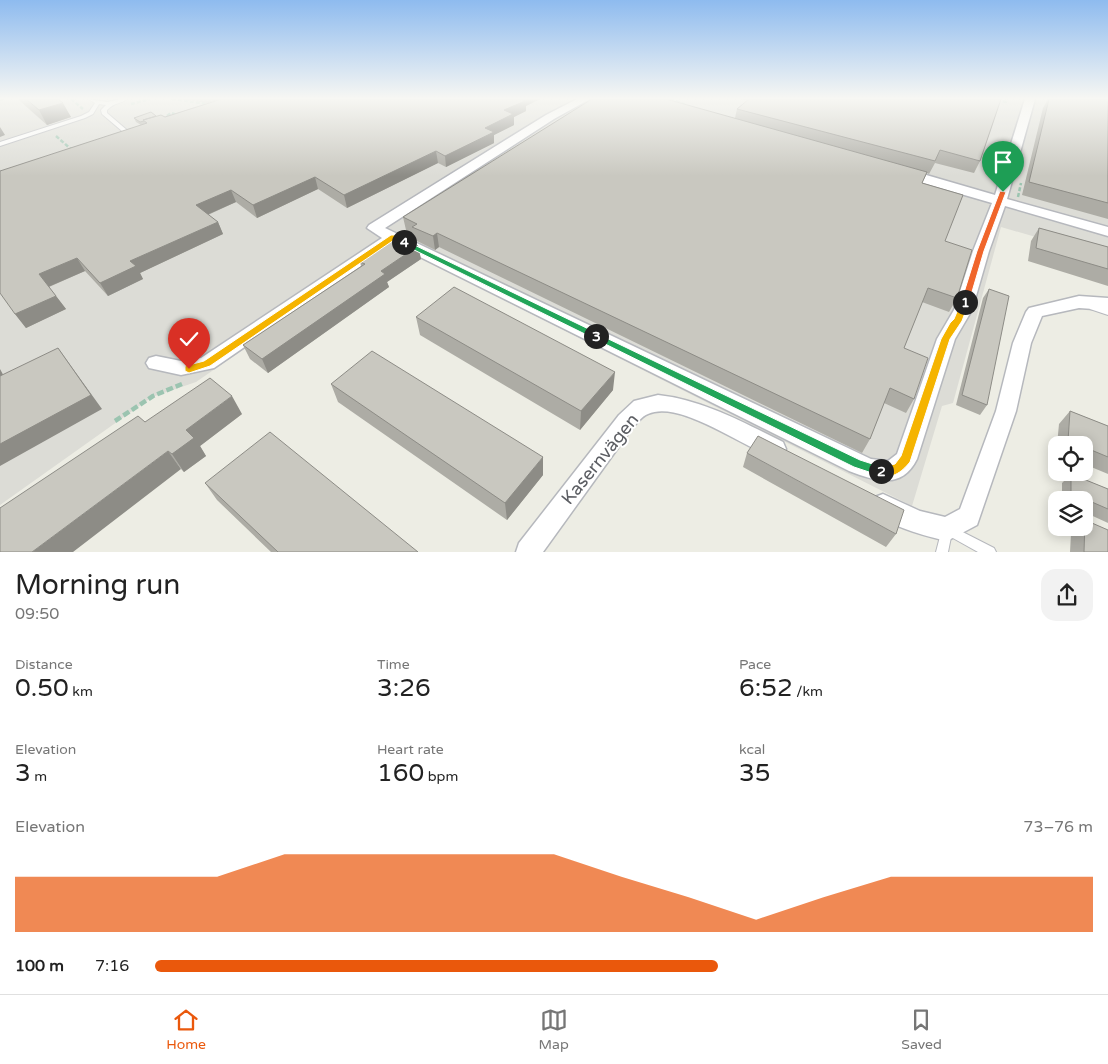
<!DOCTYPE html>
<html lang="en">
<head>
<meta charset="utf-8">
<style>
  :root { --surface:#fff; --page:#f2f2f2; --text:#222; --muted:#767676; --line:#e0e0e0; --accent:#ea580c }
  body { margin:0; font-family:"Varela Round",sans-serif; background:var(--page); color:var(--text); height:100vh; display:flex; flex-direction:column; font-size:19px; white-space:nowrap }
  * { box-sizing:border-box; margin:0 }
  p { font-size:16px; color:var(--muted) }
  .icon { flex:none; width:28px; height:28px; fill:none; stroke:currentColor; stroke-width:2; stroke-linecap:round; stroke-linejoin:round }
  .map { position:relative; height:552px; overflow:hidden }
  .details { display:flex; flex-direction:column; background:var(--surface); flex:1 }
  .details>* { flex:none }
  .tools { position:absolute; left:1048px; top:436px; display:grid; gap:10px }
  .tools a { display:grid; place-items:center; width:45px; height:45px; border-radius:10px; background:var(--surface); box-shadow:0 2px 12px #0003; font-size:25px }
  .pin { position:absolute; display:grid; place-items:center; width:42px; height:42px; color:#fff; margin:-51px -21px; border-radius:50% 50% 50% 0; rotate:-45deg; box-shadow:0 0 5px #0007 }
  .pin .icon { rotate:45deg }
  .km { position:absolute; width:25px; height:25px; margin:-12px; border-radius:50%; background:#222; color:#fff; font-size:14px; line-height:25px; text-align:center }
  .round { display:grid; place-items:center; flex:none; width:52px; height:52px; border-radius:15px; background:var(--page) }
  .headline { display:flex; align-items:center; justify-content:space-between; height:85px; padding:0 15px }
  h1 { font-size:28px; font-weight:600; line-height:38px }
  .stats { display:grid; grid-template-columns:repeat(3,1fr); gap:8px; height:85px; padding:5px 15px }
  .stats div { display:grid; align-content:center }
  .stats b { font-size:25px; font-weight:600 }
  .stats small { font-size:14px; font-weight:400 }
  .stats p { font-size:14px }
  .chart { height:140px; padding:10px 15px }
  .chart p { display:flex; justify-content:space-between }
  .chart svg { width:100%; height:90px; margin-top:5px; fill:var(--accent); opacity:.7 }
  ul { padding:0 15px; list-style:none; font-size:16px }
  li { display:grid; grid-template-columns:80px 60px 1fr; align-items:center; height:38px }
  li i { height:12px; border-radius:6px; background:var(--accent) }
  .menu { display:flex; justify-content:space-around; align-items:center; height:70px; border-top:1px solid var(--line); background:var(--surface); font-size:14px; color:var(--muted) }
  .menu a { display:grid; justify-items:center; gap:2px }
  .menu .selected { color:var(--accent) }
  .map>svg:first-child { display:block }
  .industrial { fill:#dcdcd6 }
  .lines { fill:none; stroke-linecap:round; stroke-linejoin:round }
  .service-casing { stroke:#b6b8bd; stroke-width:2 }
  .minor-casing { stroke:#b6b8bd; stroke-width:3 }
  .path-far1 { stroke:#9bc4b0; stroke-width:2.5; stroke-dasharray:4 2; stroke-linecap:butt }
  .path { stroke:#9bc4b0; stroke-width:4.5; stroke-dasharray:7 3; stroke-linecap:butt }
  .service { fill:#fff; fill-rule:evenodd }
  .minor { fill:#fff; fill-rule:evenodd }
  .wall { fill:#adaca5 }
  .shaded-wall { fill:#8d8c86 }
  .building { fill:#c9c8c0; stroke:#8d8c86 }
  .split-1 { fill:#f0652b; stroke:#fff }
  .split-2 { fill:#f5b400; stroke:#fff }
  .split-3 { fill:#22a559; stroke:#fff }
  .split-4 { fill:#22a559; stroke:#fff }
  .split-5 { fill:#f5b400; stroke:#fff }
  .labels { text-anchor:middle; stroke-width:4; stroke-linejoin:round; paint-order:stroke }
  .near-street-label { font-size:18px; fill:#5c5e63; stroke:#fff }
</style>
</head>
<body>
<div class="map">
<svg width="1108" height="552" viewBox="0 0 1108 552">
  <rect width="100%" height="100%" fill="#edede4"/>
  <path class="industrial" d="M0 99H1108V258L1001 227 953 403 942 406 912 506 395 245 196 382 152 397 0 505Z"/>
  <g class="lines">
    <defs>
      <path id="service" d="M88 99 107 102 121 99H127C121 104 115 102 107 110V113L128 131 122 138 117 137 122 131 102 114 101 110 106 105 99 104 93 114 85 118 0 146V142L81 116 89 112 95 103Z
        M1093 304 1108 309V315L1090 309 1089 307 1090 305Z
        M947 524 994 548 996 552H978L951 537 948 552H936L943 525Z"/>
      <path id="minor" d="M577 99H590L554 119 385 228 871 459 888 461 897 454 937 339 954 310 973 251 992 203 899 176 897 173 899 170H909L995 195 1025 99H1035L1007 199 1108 227V236L1005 206 989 251 972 310 955 339 917 459C902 490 875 481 849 471L394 244 214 368 181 375 149 368 146 363 149 358 156 356 181 361 201 358 382 238 367 228 369 225 546 115Z
        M1079 296 1108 298V310L1079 308 1042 316 1031 343 1016 411 977 525 947 541C926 536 880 525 871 505L875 497 883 494 920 511 945 517 960 509 996 411 1013 343 1026 312 1029 308Z
        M658 395C703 400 743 422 783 442L786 449 783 456 775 458C745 448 679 399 648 414 642 416 637 423 633 427L543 552H516L519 543 619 415 634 401Z"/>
    </defs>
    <use href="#service" class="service-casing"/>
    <use href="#minor" class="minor-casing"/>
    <path class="path-far1" d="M71 99 83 109
      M172 99 209 104
      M670 99 686 105
      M991 99 1006 102 1007 99
      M0 100 3 99
      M131 104 150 99
      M167 116 171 113 178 115
      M56 136 72 150
      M1018 197 1021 183"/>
    <path class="path" d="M115 421 153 396 182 384"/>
    <use href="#service" class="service"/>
    <use href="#minor" class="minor"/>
  </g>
  <path class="wall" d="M19 99H58L71 117 47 125 20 101Z
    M179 99H540L526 106V111L514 117V125L494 135V143L446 167 438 163 347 208 318 189 257 218 236 202 208 215 218 222 223 234 140 273 143 279 108 296 85 271 49 287 66 309 26 328 15 314 141 125 136 122 134 118 156 116 165 117 208 103Z
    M740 99H1001L980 161 974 173 935 163 929 174 927 173 922 183 945 241 957 298 949 312 922 302 904 348 914 399 906 413 884 403 870 439 862 453 439 247 435 250 415 240 414 234 406 230 403 217 735 118 737 109 747 100Z
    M1048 99H1108V219L1022 195 1043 108Z
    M1039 228 1108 247V286L1028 261 1031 241Z
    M418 246 421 259 387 282 389 287 268 373 250 359 243 345 361 266 360 262Z
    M989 289 987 405 980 415 956 405 983 298Z
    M416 317 613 390 580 430 420 335Z
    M331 384 543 475 507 520 338 402Z
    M1070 411 1108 426V474L1084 464V445H1057L1059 424Z
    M242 414 200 446 206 456 184 472 181 469 145 422Z
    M747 453 896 534 886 547 743 467Z
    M1071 474 1108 489V523L1084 512V500H1062V483Z
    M205 483 418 552H271L217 500Z
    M1085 520 1108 552H1070L1071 534 1077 528H1084V521Z"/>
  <path class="shaded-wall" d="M213 99H225L215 104Z
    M519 99H540L526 106V111L514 117V125L494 135V143L446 167 445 156Z
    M63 103 71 117 47 125 39 110Z
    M0 127 5 135 0 137Z
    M436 151 438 163 347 208 344 195Z
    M315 177 318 189 257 218 253 205Z
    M231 190 236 202 202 217 196 205Z
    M218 222 223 234 140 273 143 279 108 296 100 283 130 261Z
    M437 233 439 247 435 250 433 236Z
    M418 246 421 259 387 282 389 287 268 373 262 359 381 271Z
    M77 258 85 271 48 287 39 274Z
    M56 296 66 309 26 328 15 314Z
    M58 348 102 409 0 466V444Z
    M0 369 12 391 0 377Z
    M615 372 613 390 580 430 581 411Z
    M232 396 242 414 200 446 206 456 184 472 172 454 186 430Z
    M168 451 181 469 73 552H32Z
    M543 457V475L507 520 505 503Z"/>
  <path class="building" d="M26 99H58L63 103 39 110Z
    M222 99H521L525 101 504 110 513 114 485 128 494 132 445 156 436 151 344 195 315 177 253 205 231 190 196 205 218 222 130 261 136 266 100 283 77 258 39 274 56 296 15 314 0 293V171L147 123 143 120 161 115 165 117Z
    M592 99H666L927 172 922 183 963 195 945 241 972 250 957 298 928 288 904 348 928 358 914 399 890 388 870 439 437 233 433 236 412 227 417 224 403 217Z
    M749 99H1001L980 161 940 150 935 161 737 109Z
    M1049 99H1108V203L1029 182Z
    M151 112 156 116 143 120 144 121 140 122 134 118Z
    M1039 228 1108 247V269L1036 248Z
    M398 236 418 246 381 271 385 274 262 359 243 345 365 264 360 262Z
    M454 287 615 372 581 411 416 317Z
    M989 289 1009 296 987 405 962 395Z
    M58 348 91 395 0 444V376Z
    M372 351 543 457 505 503 331 384Z
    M210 378 232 396 186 430 194 438 172 454 168 451 32 552H0V508L138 416 145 422Z
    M1070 411 1108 426V457L1084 447V445H1079L1068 441Z
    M270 432 418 552H278L205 483Z
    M758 436 904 510 896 534 747 453Z
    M1071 474 1108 489V509L1071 493Z
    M1085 520 1108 530V552H1084Z"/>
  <linearGradient id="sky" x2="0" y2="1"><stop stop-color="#8ebbef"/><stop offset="0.56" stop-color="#f7f7f3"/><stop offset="1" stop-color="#f7f7f3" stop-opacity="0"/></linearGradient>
  <rect width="1108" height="176" fill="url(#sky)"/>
  <path class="split-1" d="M1000 191 1006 192 984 251 969 302 965 305 962 304 961 302 977 251Z"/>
  <path class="split-2" d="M965 299 969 302 962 321 950 339 910 462C901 473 891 480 877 475L875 471 877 468 895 464 901 456 941 339 950 323 954 319 961 302Z"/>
  <path class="split-3" d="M596 333 860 460 885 468 886 471 885 475 881 476 854 467 593 338V334Z"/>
  <path class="split-4" d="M404 240 599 334 601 336 596 339 593 338 402 244V241Z"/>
  <path class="split-5" d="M391 235H396L408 242 404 245 394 240 210 366 189 373 185 371V366L204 361Z"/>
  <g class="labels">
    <g class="near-street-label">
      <text transform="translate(600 459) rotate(-51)" y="6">Kasernvägen</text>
    </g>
  </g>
</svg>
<div class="tools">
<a><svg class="icon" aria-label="locate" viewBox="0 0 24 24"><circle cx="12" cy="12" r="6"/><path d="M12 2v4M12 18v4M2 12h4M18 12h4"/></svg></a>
<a><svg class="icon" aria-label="layers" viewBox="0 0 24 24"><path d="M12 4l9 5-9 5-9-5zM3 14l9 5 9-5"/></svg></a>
</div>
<div class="pin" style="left:1003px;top:192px;background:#1e9e55"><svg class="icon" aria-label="arrive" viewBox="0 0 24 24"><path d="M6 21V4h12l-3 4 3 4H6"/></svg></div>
<div class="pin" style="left:189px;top:369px;background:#d93025"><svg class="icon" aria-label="check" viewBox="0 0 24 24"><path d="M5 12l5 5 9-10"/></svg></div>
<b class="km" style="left:965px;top:302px">1</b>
<b class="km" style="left:881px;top:471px">2</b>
<b class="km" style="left:596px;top:336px">3</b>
<b class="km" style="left:404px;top:242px">4</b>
</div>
<section class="details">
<div class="headline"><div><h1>Morning run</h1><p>09:50</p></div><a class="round"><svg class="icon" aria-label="share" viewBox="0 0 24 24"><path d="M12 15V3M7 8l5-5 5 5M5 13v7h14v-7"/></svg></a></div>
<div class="stats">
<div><p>Distance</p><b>0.50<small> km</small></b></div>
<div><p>Time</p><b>3:26</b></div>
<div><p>Pace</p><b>6:52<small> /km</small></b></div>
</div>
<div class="stats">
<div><p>Elevation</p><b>3<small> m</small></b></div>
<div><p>Heart rate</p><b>160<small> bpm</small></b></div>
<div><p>kcal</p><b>35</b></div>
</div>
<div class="chart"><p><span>Elevation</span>73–76 m</p>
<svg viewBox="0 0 160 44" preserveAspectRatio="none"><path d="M0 44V17L10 17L20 17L30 17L40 6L50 6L60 6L70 6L80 6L90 17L100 27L110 38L120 27L130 17L140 17L150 17L160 17V44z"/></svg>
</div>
<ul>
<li><b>100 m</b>7:16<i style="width:60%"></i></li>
</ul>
</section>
<nav class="menu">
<a class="selected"><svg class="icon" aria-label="home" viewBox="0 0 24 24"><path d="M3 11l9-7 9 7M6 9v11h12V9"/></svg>Home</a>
<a><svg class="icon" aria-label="map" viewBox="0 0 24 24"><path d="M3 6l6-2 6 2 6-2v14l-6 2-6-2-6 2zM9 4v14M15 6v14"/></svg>Map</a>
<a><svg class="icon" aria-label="saved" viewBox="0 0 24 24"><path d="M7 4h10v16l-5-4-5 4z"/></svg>Saved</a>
</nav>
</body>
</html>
